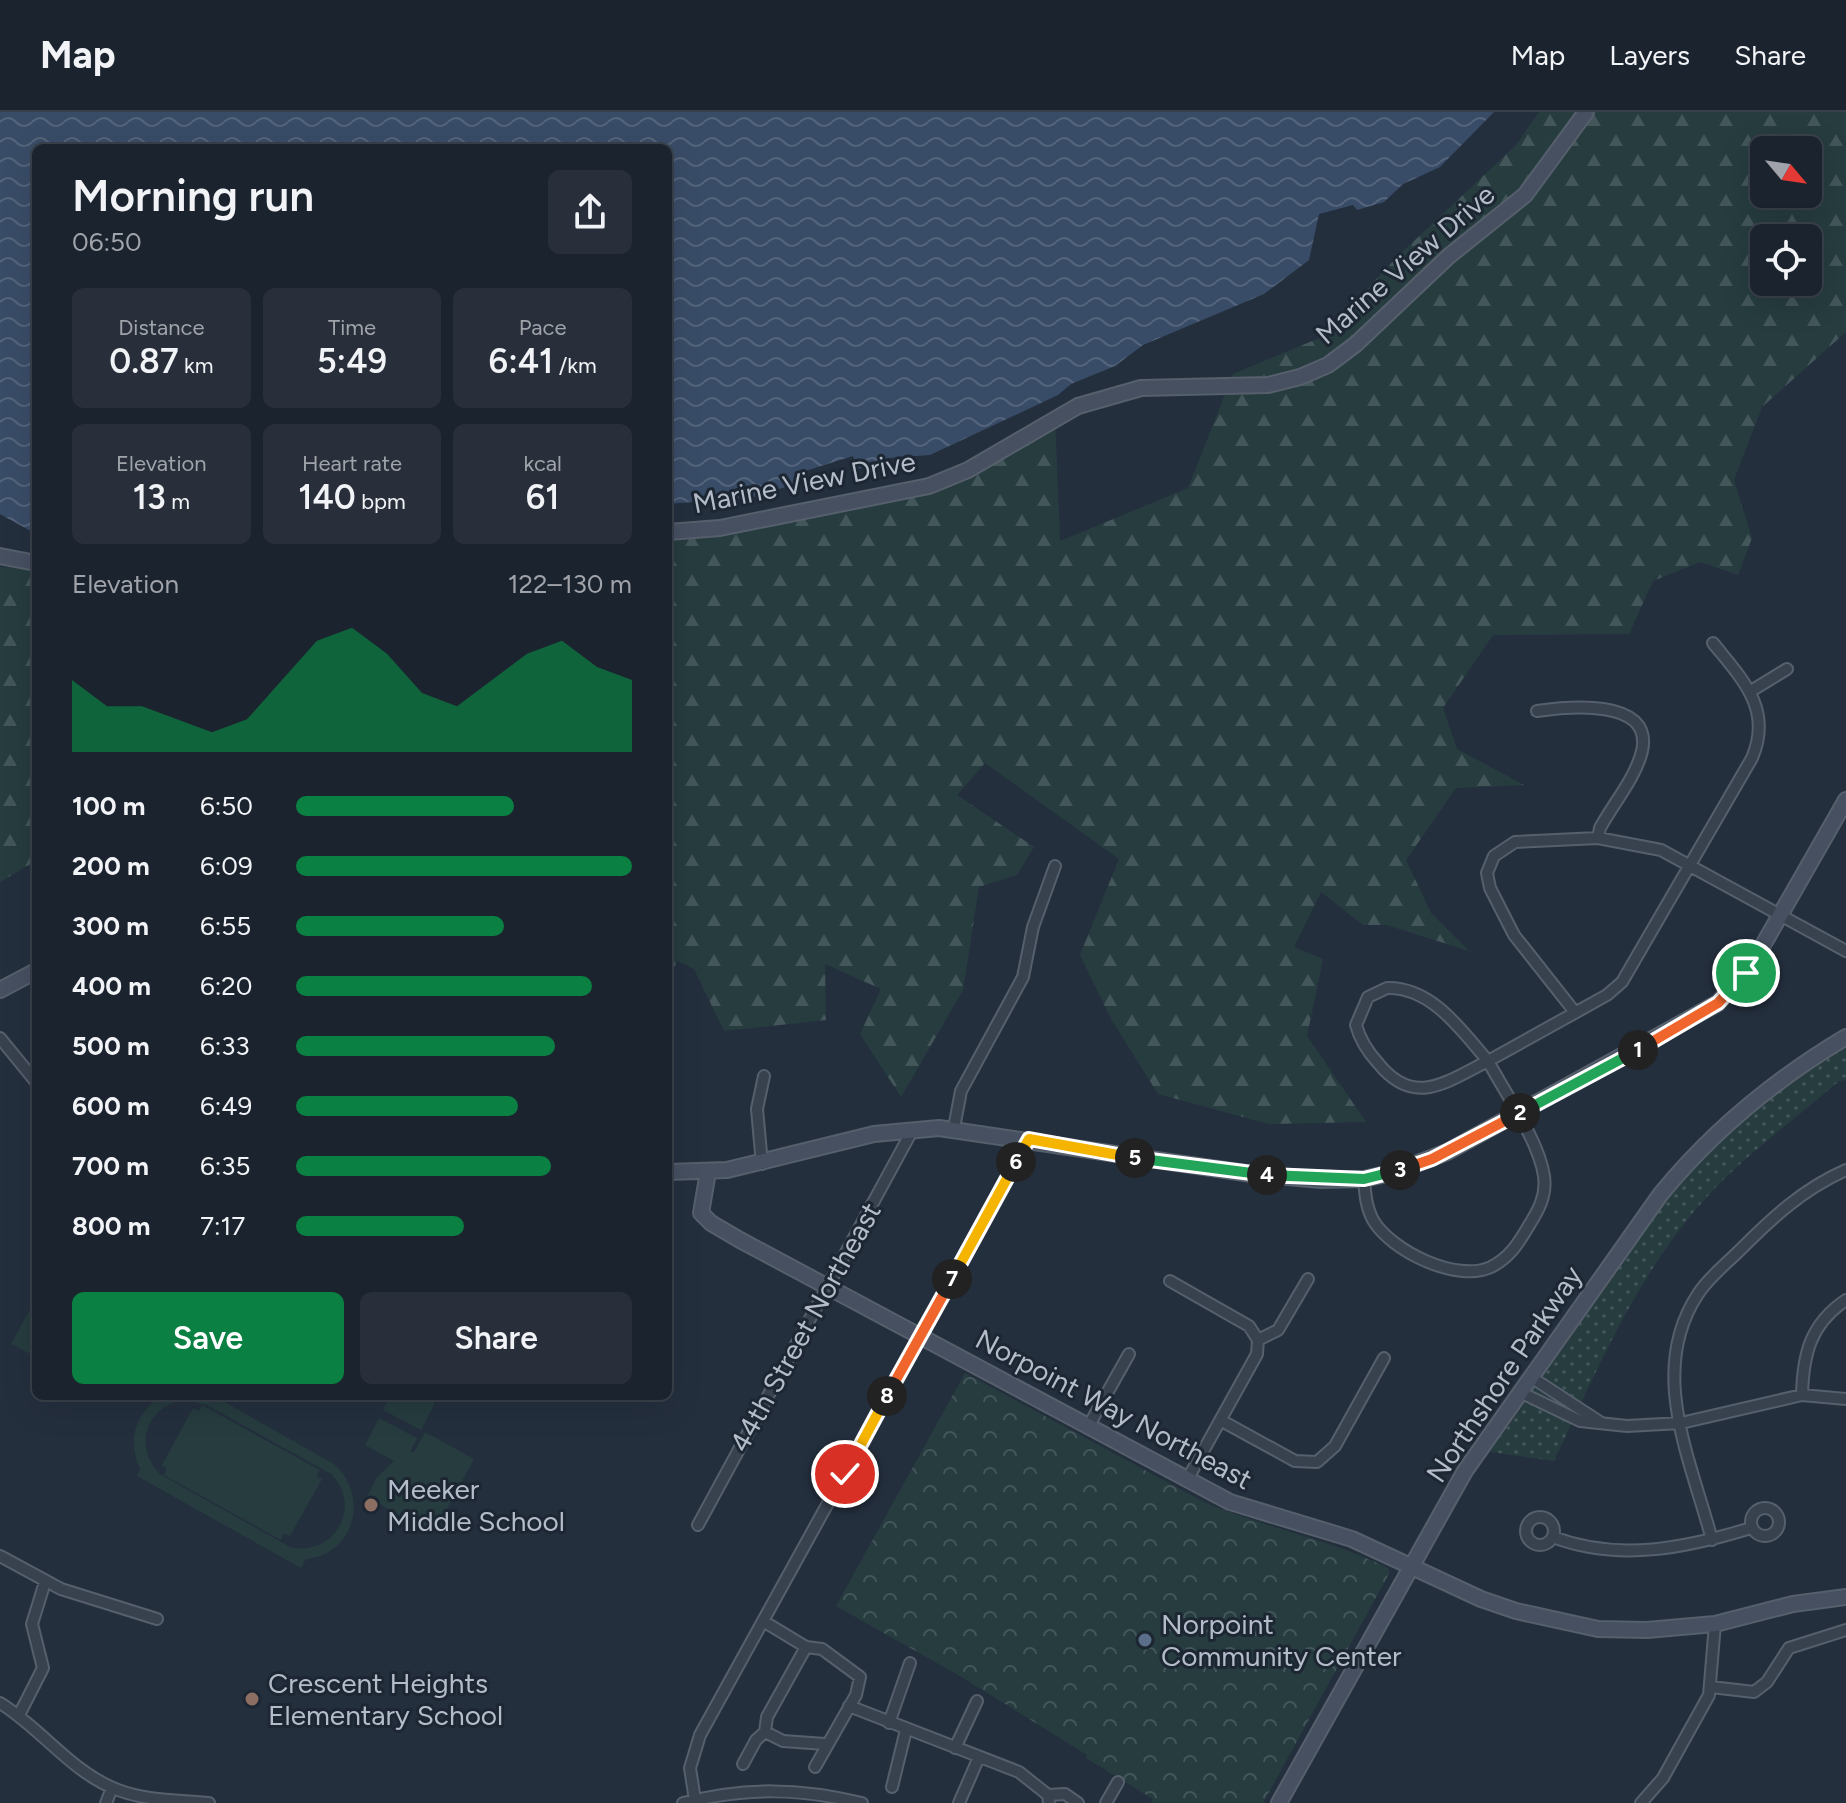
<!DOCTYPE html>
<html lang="en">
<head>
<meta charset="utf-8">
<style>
  :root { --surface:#1b232e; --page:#282f3a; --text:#f1f3f6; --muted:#a0a4aa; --line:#39404a; --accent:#0b8043 }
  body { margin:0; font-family:Figtree,sans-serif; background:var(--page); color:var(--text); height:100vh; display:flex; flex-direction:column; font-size:30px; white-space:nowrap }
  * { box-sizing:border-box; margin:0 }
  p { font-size:26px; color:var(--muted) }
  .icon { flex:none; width:44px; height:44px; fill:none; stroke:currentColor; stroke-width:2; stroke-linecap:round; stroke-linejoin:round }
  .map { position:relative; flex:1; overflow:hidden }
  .drawer { position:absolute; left:32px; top:32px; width:640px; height:1256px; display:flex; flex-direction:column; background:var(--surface); border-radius:12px; box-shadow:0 8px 32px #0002,0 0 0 2px var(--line) }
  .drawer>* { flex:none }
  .needle { width:52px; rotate:119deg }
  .fabs { position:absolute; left:1750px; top:24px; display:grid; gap:16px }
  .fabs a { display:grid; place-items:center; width:72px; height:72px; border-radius:12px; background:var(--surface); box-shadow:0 8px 32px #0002,0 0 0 2px var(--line); font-size:40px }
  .pin { position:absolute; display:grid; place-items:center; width:68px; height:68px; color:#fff; margin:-34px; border:4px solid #fff; border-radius:50%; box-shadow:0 2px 8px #0007 }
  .km { position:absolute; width:40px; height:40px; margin:-20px; border-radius:50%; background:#222; color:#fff; font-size:22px; line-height:40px; text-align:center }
  .round { display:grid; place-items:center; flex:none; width:84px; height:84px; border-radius:12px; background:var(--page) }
  .overview { display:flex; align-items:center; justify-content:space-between; height:136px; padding:0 40px }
  h1 { font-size:44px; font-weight:600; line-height:60px }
  .figures { display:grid; grid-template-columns:repeat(3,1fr); gap:12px; height:136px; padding:8px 40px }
  .figures div { display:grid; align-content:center; border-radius:12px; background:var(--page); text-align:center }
  .figures b { font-size:34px; font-weight:600 }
  .figures small { font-size:22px; font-weight:400 }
  .figures p { font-size:22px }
  .chart { height:224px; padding:16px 40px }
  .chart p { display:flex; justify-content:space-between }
  .chart svg { width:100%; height:144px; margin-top:8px; fill:var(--accent); opacity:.7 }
  .primary-button { display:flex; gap:16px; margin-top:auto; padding:16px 40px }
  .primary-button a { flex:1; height:92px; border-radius:12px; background:var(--accent); color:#fff; font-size:32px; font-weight:600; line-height:92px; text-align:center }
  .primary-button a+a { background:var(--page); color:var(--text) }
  ul { padding:0 40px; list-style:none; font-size:26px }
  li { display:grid; grid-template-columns:128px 96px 1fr; align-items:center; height:60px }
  li i { height:20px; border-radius:10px; background:var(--accent) }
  header { display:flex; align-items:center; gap:48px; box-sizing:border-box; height:112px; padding:0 40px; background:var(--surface); border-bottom:2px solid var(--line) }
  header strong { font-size:38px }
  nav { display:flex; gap:44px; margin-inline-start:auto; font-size:28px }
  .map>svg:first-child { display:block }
  .grass { fill:url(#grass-dots) }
  .forest { fill:url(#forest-firs); fill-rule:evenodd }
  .park { fill:url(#park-crowns) }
  .garden { fill:#263c3f; fill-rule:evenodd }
  .water { fill:url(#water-waves) }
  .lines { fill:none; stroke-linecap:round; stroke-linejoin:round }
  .street-casing { stroke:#565f6c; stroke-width:14 }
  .secondary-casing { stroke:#565f6c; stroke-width:18 }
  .street { stroke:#38414e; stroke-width:10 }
  .secondary { stroke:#465061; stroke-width:14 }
  .split-1-casing { stroke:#fff; stroke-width:16 }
  .split-2-casing { stroke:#fff; stroke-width:16 }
  .split-3-casing { stroke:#fff; stroke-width:16 }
  .split-4-casing { stroke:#fff; stroke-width:16 }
  .split-5-casing { stroke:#fff; stroke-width:16 }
  .split-6-casing { stroke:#fff; stroke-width:16 }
  .split-7-casing { stroke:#fff; stroke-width:16 }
  .split-8-casing { stroke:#fff; stroke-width:16 }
  .split-9-casing { stroke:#fff; stroke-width:16 }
  .split-1 { stroke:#f0652b; stroke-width:10 }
  .split-2 { stroke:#22a559; stroke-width:10 }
  .split-3 { stroke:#f0652b; stroke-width:10 }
  .split-4 { stroke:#22a559; stroke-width:10 }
  .split-5 { stroke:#22a559; stroke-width:10 }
  .split-6 { stroke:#f5b400; stroke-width:10 }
  .split-7 { stroke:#f5b400; stroke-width:10 }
  .split-8 { stroke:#f0652b; stroke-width:10 }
  .split-9 { stroke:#f5b400; stroke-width:10 }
  .education-dot { fill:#8d6e63; stroke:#1d2633; stroke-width:3 }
  .service-dot { fill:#5c6f8a; stroke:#1d2633; stroke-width:3 }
  .labels { text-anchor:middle; stroke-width:6; stroke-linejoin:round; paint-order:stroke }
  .street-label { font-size:28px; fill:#b4bcc9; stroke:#1d2633 }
  .poi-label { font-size:28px; fill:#b4bcc9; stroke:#1d2633; text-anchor:start }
</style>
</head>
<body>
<header>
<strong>Map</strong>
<nav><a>Map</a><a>Layers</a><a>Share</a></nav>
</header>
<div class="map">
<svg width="1846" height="1691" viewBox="0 0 1846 1691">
  <defs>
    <pattern id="grass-dots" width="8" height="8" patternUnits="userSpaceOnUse" patternTransform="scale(2)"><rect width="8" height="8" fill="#263c3f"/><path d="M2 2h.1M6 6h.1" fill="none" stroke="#435659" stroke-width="1.8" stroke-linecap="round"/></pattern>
    <pattern id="forest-firs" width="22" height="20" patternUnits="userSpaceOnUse" patternTransform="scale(2)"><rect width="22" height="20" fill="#263c3f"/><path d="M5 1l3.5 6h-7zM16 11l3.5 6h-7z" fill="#435659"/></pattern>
    <pattern id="park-crowns" width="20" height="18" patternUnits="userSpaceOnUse" patternTransform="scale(2)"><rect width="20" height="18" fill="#263c3f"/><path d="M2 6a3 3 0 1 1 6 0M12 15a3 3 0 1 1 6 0" fill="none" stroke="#435659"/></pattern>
    <pattern id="water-waves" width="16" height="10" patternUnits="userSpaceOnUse" patternTransform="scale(2)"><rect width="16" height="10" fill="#394c67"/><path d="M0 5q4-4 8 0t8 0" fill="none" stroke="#53647b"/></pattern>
  </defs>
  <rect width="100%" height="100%" fill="#242f3e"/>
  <path class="grass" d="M1846 931V968L1839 969C1801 1002 1759 1033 1723 1068 1644 1146 1600 1251 1554 1349L1490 1340 1680 1069 1770 975Z"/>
  <path class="forest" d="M1539 0H1846V220L1762 295 1734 368 1752 426 1738 463 1700 450 1653 469 1629 522 1493 523 1443 596 1457 637 1524 673 1456 676 1406 748 1431 801 1469 839 1387 813H1363L1321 780 1294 835 1323 847 1307 924 1366 1010 1269 1012 1158 982 1111 907 1080 843 1119 747 985 651 957 683 1034 735 1017 763 979 775 963 878 901 985 860 922 881 877 825 852 826 908 724 919 694 857 677 849 668 871V420L796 398 968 358 1055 306 1060 429 1188 376 1233 262 1322 225 1397 145 1516 33ZM1764 38H1808V82H1764ZM1764 126H1808V170H1764Z
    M0 455 36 456V749L0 770Z"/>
  <path class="park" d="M965 1261 1204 1390C1265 1416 1329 1427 1388 1456L1390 1460 1263 1691H1151L1153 1687 1086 1646 1087 1643 960 1564 836 1494Z"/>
  <path class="garden" d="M36 1186V1245L11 1232Z
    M162 1284H214L334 1352C369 1383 356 1442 306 1447L301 1456 137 1364 140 1357C127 1329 135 1300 162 1284ZM185 1288 207 1293 331 1362C363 1394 335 1445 290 1435L160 1362C133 1335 146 1293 185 1288Z
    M390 1284H422L435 1291 421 1318 383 1298Z
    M202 1293 320 1358 316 1364 322 1367 290 1424 284 1421 281 1428 164 1363 167 1356 162 1353 193 1296 199 1299Z
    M379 1306 417 1326 410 1341 414 1340 425 1320 474 1347 436 1417 428 1420 367 1385 377 1365 394 1349 365 1333Z"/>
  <path class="water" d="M0 0H1494L1440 55 1403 72 1384 90 1357 98 1353 93 1319 102 1309 148 1264 182 1143 233 1115 254 1071 272 1058 283 930 343 888 346 858 357 853 344 799 361 800 370 755 385 668 392V36H36V422L0 402Z"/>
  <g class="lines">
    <defs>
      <path id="street" d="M1751 579 1787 557
        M1537 599C1566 595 1654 585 1642 639 1636 665 1613 692 1600 716L1598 726
        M1387 876C1432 875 1461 918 1488 949 1446 970 1414 996 1378 951 1368 940 1360 928 1356 913L1368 885Z
        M1574 899 1514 823 1490 776 1487 761 1494 744 1515 730 1598 726 1661 738 1846 839
        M0 926 36 970
        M954 1016 961 979 1023 865 1033 815 1055 754
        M762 1052 757 997 764 964
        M1364 1067C1365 1081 1366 1095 1373 1108 1391 1139 1457 1171 1491 1155 1509 1146 1518 1132 1528 1115 1538 1099 1547 1084 1544 1064 1539 1029 1505 981 1488 949L1607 883 1622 870 1752 646C1773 597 1742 567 1713 531
        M1170 1169 1249 1214 1258 1228
        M1258 1228 1278 1218 1308 1167
        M1531 1265 1600 1310
        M1520 1280 1580 1309 1627 1314 1681 1311 1802 1283 1846 1287
        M1802 1283C1803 1243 1810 1212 1846 1188
        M1222 1309 1295 1349 1317 1350 1335 1334 1384 1246
        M1088 1315 1129 1242
        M1187 1368 1257 1242 1258 1228
        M1751 1410a14 14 0 1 1 28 0a14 14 0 1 1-28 0Z
        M1526 1419a14 14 0 1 1 28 0a14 14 0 1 1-28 0Z
        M698 1413 913 1017
        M1553 1425C1619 1450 1686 1436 1751 1416
        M1712 1428C1691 1348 1647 1259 1698 1182 1708 1166 1726 1152 1740 1138 1773 1105 1803 1077 1846 1058
        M0 1444 61 1477 157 1507
        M763 1509 806 1535
        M806 1535 822 1537 860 1565 856 1583 815 1655
        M806 1535 767 1605 765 1620 783 1629 825 1632
        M1711 1575 1754 1580 1767 1570 1789 1536 1846 1518
        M0 1591C41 1616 72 1661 118 1678 147 1689 179 1688 209 1691
        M849 1594 1019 1660 1048 1683 1049 1691
        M19 1603 43 1556 32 1512 45 1470
        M889 1611 910 1551
        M955 1636 977 1589
        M743 1652 756 1628 765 1620
        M892 1675 906 1618
        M1048 1683 1065 1682 1078 1691
        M695 1688 690 1656 700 1623 1029 1027
        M106 1691 112 1676
        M683 1691C745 1675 800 1676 862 1691
        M959 1691 979 1645
        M1106 1691 1118 1670
        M1641 1691 1663 1666 1709 1583 1715 1512"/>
      <path id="secondary" d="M668 420 720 416 929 374 968 358 1078 294 1141 276 1268 273 1300 265 1328 253 1356 232 1449 144 1525 83 1586 0
        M0 444 36 451
        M0 878 36 859
        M668 1060 727 1058 874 1022 939 1016 1252 1062 1321 1068 1364 1067 1395 1060 1447 1040 1718 891 1755 847 1846 688
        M708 1060 701 1101 711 1111 740 1128 1230 1390 1352 1427 1481 1487 1516 1499 1598 1517 1647 1518 1715 1512 1793 1492 1846 1485
        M1279 1691 1465 1359 1660 1083C1713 1018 1774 968 1846 925"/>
    </defs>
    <use href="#street" class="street-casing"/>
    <use href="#secondary" class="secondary-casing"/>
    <use href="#street" class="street"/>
    <use href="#secondary" class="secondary"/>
  </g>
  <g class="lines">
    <defs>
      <path id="split-1" d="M1638 938 1718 891 1746 861"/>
      <path id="split-2" d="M1520 1001 1638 938"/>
      <path id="split-3" d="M1400 1058 1432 1047 1520 1001"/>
      <path id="split-4" d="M1267 1063 1364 1067 1400 1058"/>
      <path id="split-5" d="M1135 1046 1267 1063"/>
      <path id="split-6" d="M1016 1050 1029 1027 1135 1046"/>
      <path id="split-7" d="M952 1167 1016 1050"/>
      <path id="split-8" d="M887 1284 952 1167"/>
      <path id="split-9" d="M845 1362 887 1284"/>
    </defs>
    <use href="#split-1" class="split-1-casing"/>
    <use href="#split-2" class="split-2-casing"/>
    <use href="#split-3" class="split-3-casing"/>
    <use href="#split-4" class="split-4-casing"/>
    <use href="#split-5" class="split-5-casing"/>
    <use href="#split-6" class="split-6-casing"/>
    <use href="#split-7" class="split-7-casing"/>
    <use href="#split-8" class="split-8-casing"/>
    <use href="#split-9" class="split-9-casing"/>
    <use href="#split-1" class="split-1"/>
    <use href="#split-2" class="split-2"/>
    <use href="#split-3" class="split-3"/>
    <use href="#split-4" class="split-4"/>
    <use href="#split-5" class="split-5"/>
    <use href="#split-6" class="split-6"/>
    <use href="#split-7" class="split-7"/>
    <use href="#split-8" class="split-8"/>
    <use href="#split-9" class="split-9"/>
  </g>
  <g class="education-dot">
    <circle cx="371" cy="1393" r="8"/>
    <circle cx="252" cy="1587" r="8"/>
  </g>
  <circle class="service-dot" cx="1145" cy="1528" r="8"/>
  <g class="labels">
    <g class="street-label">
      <text transform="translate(1405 152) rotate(-41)" y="10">Marine View Drive</text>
      <text transform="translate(804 370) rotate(-11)" y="10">Marine View Drive</text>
      <text transform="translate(805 1215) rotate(-61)" y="10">44th Street Northeast</text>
      <text transform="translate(1504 1262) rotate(-56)" y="10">Northshore Parkway</text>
      <text transform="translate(1114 1297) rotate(28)" y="10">Norpoint Way Northeast</text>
    </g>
    <g class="poi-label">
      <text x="387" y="1387">Meeker<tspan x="387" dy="32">Middle School</tspan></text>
      <text x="1161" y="1522">Norpoint<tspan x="1161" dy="32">Community Center</tspan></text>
      <text x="268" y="1581">Crescent Heights<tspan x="268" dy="32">Elementary School</tspan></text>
    </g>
  </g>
</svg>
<div class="fabs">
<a><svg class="needle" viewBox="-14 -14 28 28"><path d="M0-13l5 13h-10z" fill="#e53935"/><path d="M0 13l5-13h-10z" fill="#a0a4aa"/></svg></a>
<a><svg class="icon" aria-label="locate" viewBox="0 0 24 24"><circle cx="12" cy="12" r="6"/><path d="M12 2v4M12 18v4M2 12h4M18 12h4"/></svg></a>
</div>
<div class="pin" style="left:1746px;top:861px;background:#1e9e55"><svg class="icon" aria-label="arrive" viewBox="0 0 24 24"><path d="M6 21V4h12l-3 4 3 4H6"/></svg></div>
<div class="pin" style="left:845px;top:1362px;background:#d93025"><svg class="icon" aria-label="check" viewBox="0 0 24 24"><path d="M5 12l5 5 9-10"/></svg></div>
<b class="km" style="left:1638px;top:938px">1</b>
<b class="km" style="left:1520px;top:1001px">2</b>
<b class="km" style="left:1400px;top:1058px">3</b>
<b class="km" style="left:1267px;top:1063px">4</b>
<b class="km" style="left:1135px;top:1046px">5</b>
<b class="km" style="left:1016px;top:1050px">6</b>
<b class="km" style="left:952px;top:1167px">7</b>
<b class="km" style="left:887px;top:1284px">8</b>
<section class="drawer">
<div class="overview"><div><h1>Morning run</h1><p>06:50</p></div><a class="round"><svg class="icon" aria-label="share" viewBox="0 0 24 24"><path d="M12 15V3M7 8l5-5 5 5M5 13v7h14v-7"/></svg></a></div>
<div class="figures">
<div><p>Distance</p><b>0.87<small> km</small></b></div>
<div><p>Time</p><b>5:49</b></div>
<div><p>Pace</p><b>6:41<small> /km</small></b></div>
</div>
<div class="figures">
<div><p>Elevation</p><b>13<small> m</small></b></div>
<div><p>Heart rate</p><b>140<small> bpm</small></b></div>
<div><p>kcal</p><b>61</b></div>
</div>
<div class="chart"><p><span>Elevation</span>122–130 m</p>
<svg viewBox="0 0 160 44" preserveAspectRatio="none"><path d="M0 44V22L10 30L20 30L30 34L40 38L50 34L60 22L70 10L80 6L90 14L100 26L110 30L120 22L130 14L140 10L150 18L160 22V44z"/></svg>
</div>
<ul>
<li><b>100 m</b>6:50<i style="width:65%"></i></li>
<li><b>200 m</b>6:09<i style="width:100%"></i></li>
<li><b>300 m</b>6:55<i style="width:62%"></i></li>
<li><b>400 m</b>6:20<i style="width:88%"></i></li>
<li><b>500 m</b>6:33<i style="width:77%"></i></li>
<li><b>600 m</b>6:49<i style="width:66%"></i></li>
<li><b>700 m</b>6:35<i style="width:76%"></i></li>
<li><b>800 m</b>7:17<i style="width:50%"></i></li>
</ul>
<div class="primary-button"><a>Save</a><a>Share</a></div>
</section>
</div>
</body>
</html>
